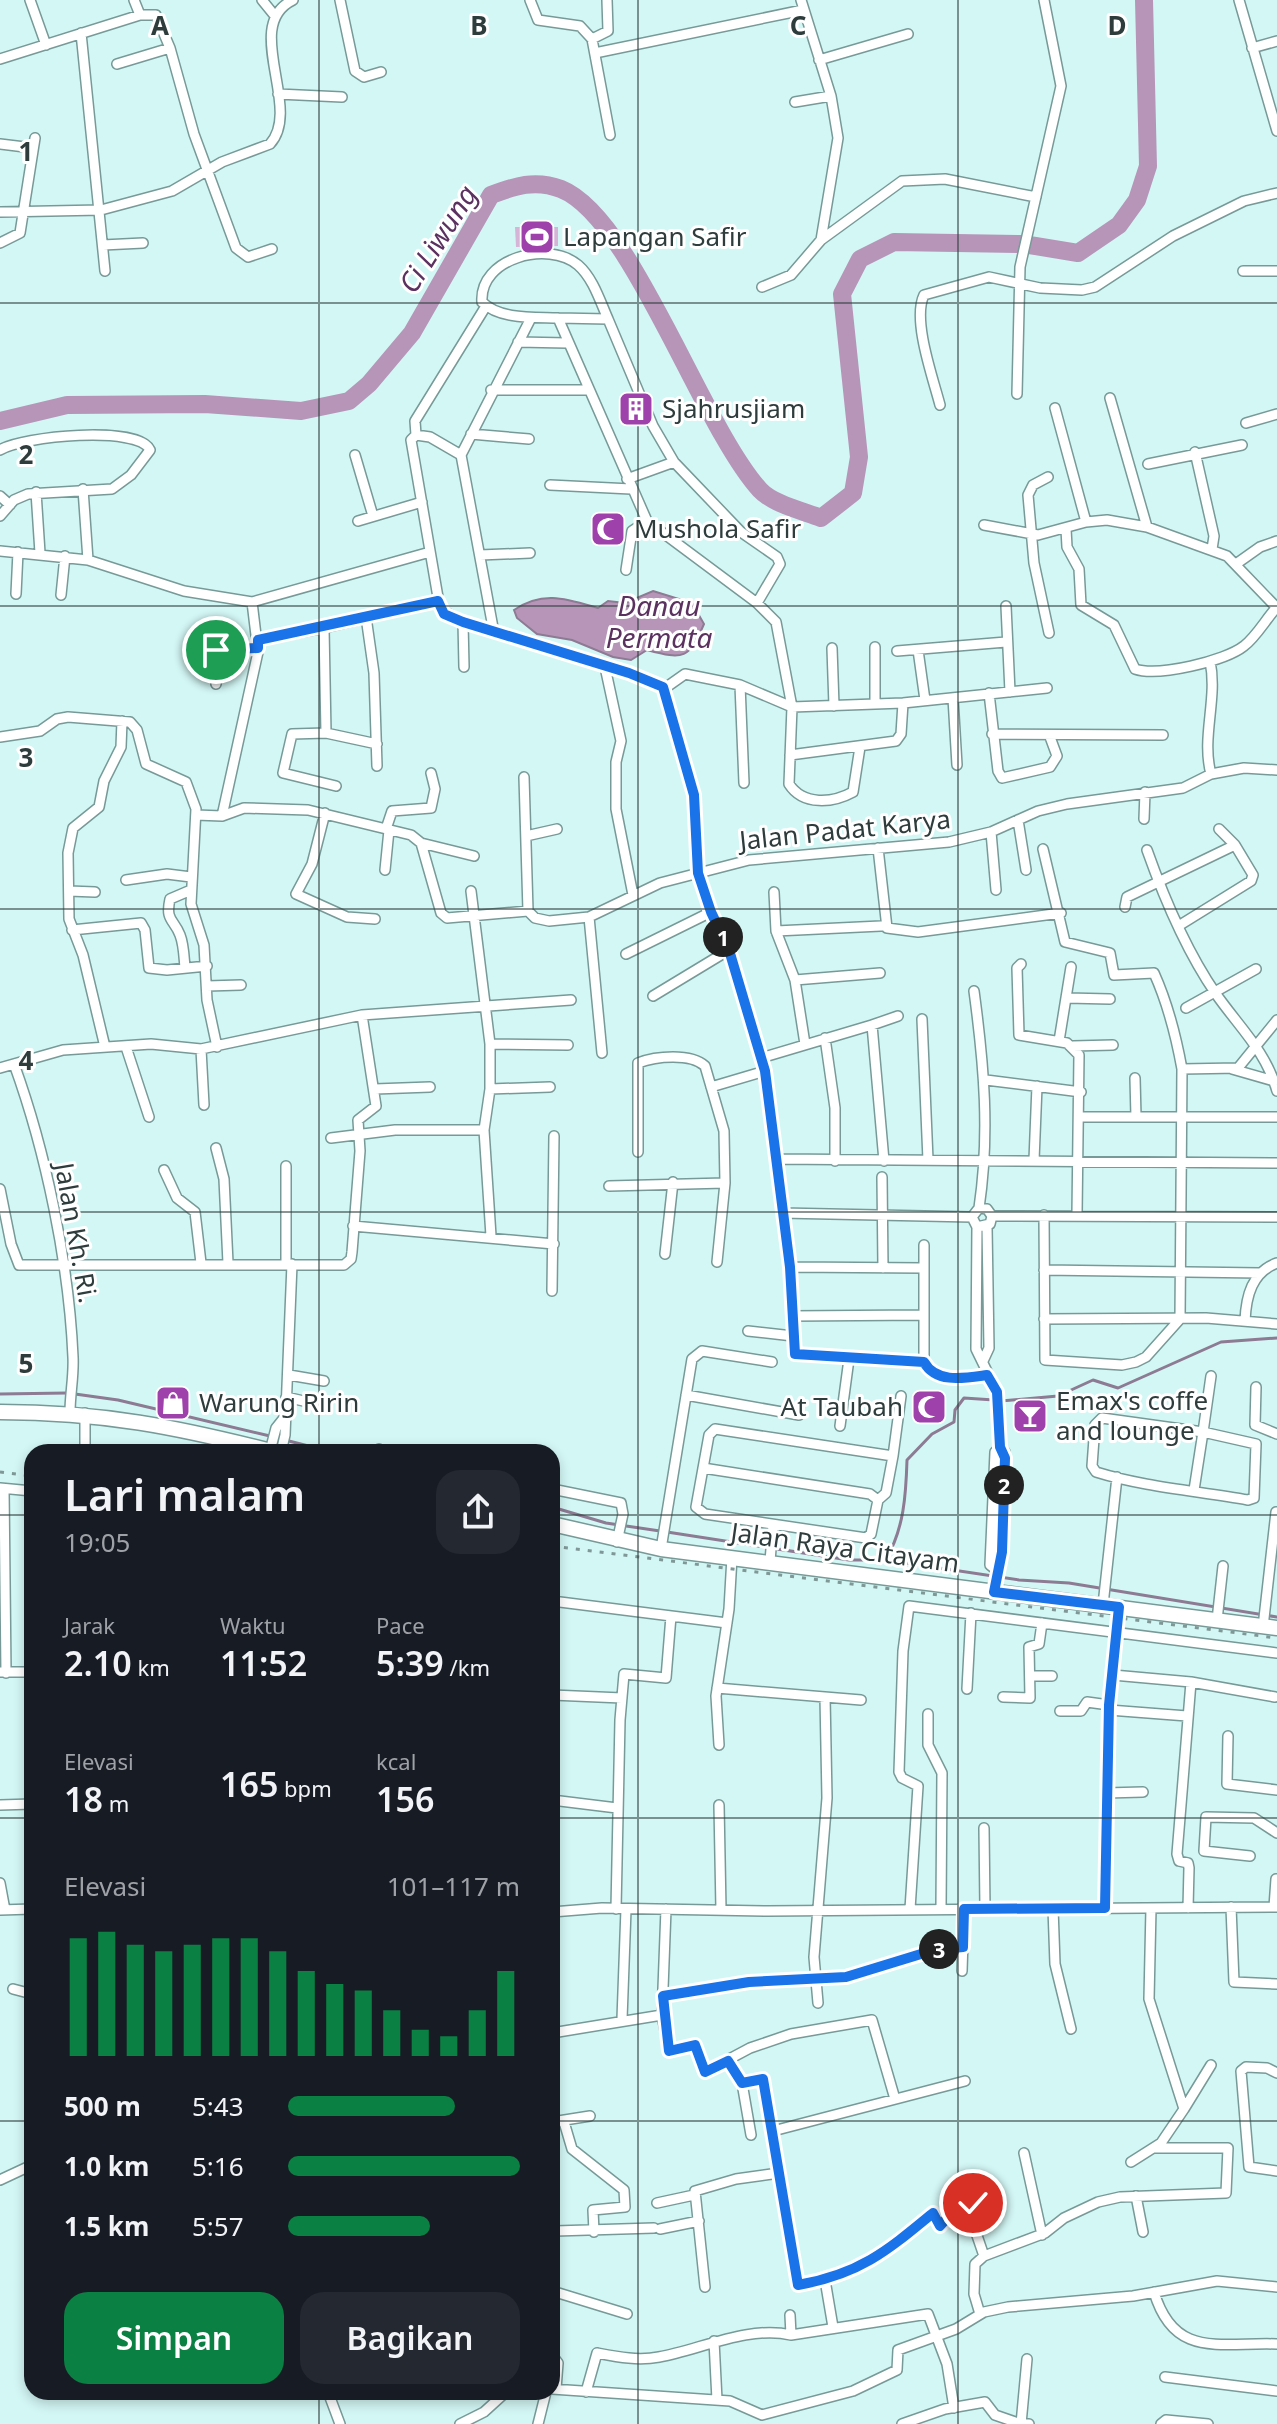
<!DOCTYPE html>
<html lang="id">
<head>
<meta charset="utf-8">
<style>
  :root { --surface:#171b24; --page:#242831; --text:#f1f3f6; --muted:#9ea1a6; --accent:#0b8043 }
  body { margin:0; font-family:"Noto Sans",sans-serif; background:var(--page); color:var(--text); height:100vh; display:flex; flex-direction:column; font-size:30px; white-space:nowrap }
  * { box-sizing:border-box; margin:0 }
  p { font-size:26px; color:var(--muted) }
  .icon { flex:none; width:44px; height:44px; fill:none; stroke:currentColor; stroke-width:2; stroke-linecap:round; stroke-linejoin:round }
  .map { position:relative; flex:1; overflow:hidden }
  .side { position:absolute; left:24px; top:1444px; width:536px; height:956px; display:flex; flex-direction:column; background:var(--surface); border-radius:24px; box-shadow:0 4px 12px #0003 }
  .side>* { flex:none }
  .pin { position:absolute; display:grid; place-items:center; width:68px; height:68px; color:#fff; margin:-34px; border:4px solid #fff; border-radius:50%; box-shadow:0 2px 8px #0007 }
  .km { position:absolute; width:40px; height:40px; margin:-20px; border-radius:50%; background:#222; color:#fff; font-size:22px; line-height:40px; text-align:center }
  .round { display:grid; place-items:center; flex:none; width:84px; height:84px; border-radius:24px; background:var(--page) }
  .headline { display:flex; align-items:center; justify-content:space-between; height:136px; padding:0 40px }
  h1 { font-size:44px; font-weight:600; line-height:60px }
  .stats { display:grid; grid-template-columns:repeat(3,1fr); gap:12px; height:136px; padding:8px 40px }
  .stats div { display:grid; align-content:center }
  .stats b { font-size:34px; font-weight:600 }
  .stats small { font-size:22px; font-weight:400 }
  .stats p { font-size:22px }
  .chart { height:224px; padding:16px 40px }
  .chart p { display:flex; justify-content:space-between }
  .chart svg { width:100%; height:144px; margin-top:8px; stroke:var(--accent); stroke-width:6 }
  .primary-button { display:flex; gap:16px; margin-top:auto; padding:16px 40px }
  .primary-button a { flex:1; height:92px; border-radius:24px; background:var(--accent); color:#fff; font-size:32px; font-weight:600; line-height:92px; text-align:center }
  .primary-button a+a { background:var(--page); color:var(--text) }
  ul { padding:0 40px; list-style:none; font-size:26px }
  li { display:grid; grid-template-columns:128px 96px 1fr; align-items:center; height:60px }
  li i { height:20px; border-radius:10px; background:var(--accent) }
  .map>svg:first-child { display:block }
  .green { fill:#d5b4d8 }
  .water { fill:#b695b9; stroke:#8d7a93; stroke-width:2 }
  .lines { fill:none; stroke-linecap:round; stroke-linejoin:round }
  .stream { stroke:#8d7a93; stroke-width:3 }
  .river { stroke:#b695b9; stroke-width:18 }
  .minor-casing { stroke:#779a98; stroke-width:12 }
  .primary-casing { stroke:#779a98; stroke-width:17 }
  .minor { stroke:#fff; stroke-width:9 }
  .primary { stroke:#fff; stroke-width:14 }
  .rail { stroke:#7f9897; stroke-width:3; stroke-dasharray:4 8; stroke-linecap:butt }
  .route-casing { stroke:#fff; stroke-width:16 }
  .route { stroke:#1a73e8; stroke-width:10 }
  .grid { fill:none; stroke:#2e3c3b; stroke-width:2; stroke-opacity:0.55 }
  .labels { text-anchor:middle; stroke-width:6; stroke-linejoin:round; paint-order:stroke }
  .poi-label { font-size:26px; fill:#2e3c3b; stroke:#fff; text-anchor:start }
  .street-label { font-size:26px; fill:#2e3c3b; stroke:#fff }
  .water-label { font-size:28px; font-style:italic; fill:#5b3160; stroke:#fff }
  .grid-label { font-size:26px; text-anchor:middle; font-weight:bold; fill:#2e3c3b; stroke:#fff; stroke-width:6; stroke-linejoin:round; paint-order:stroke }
</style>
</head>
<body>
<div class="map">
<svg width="1277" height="2424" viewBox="0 0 1277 2424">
  <rect width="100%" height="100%" fill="#d3f7f5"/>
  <path class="green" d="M515 227H558V246L516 247Z"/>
  <path class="water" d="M653 591 692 603 704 624C689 659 684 660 647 650L631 660 613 657 572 640 537 634 517 618 514 610C543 590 567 599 598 608L608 601 625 603Z"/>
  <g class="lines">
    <path class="stream" d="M0 1394 67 1393
      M75 1394 118 1400 270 1436
      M1001 1401 1058 1396 1093 1380 1118 1388 1221 1342 1277 1338
      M285 1440 332 1452
      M552 1507 606 1523 660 1531
      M667 1532 849 1560H886L1019 1580 1069 1583 1277 1617
      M886 1559C904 1529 906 1494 907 1460L932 1434 954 1422 955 1410 964 1398 994 1400"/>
    <path class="river" d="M0 421 67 405 205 404 301 411 349 401 369 384 412 333 491 195C515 186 535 179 561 189 632 217 701 425 760 490 773 504 803 511 821 518L853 493 859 457 842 294 860 259 894 242 1023 244 1078 253 1119 225 1137 200 1148 166 1144 0"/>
    <defs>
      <path id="minor" d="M30 0 46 45
        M134 0 140 15
        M262 0 275 16
        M340 0 355 71 364 77 381 72
        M530 0 538 20 580 26 592 39 610 135
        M1239 0 1277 131
        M81 33 105 271
        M592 39 608 31 607 0
        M1252 48 1277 41
        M595 53 803 10
        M0 59 140 15H156L170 48 194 134 236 248 248 257 272 249
        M819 60 908 34
        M117 64 170 48
        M278 94 342 97
        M795 102 831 96
        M0 144 33 148
        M0 212 101 210 172 191 222 162 270 144C303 108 241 25 293 0
        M821 240 902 181 945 179 1036 197
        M0 243 20 233 35 138
        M103 245 143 243
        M1243 271H1277
        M762 287 791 275 821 240 838 138 831 96 801 0
        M486 306 415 421 416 435 411 440 440 609 463 622 629 673 663 687
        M558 318 608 319C600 301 593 278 578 265 548 240 479 258 482 302 500 320 535 317 558 318L647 521 757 603 776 622 792 707 789 784C803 806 833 803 853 792L860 747
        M608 319 653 426 674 462 741 532 777 557 780 564 757 603
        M518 342 567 343
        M491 390H588
        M1017 394 1020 267 1061 86 1044 0
        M1110 398 1147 527
        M940 405C933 378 912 320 924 295L989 277 1040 288 1082 290 1095 287 1173 236 1244 201 1277 193
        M1055 408 1086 522
        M1246 423 1277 414
        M471 434 529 439
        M416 435 430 437 461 455 494 633
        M0 450C22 436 139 425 150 450L131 475 112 489 28 494 14 500 0 516
        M1195 452 1214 536 1212 549
        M355 455 373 516
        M461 455 531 318
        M1148 464 1242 445
        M1048 477 1033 485 1028 495 1034 563 1049 633
        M627 479 674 462
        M550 485 631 489
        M83 489 88 560
        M36 492 40 553
        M0 496 10 505
        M358 521 422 502
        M984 525 1038 535 1086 522 1107 520 1147 527 1227 556 1277 608
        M1066 529 1067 547 1079 569 1081 605 1114 625 1135 669C1158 677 1225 661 1244 646 1256 637 1266 619 1277 607
        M0 551 88 560 184 591 252 602 430 552
        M480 555 530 553
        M1236 564 1260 547 1277 541
        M626 570 632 531 647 521
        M16 594 18 552
        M61 595 65 556
        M1006 606 1010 692
        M366 617 374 673 377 766
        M463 622 464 667
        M258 640 324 628
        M875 647V704
        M832 648 834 706
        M197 649 258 648
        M918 650 925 700
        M897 651 1006 642
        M1210 661C1218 699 1201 737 1211 774
        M605 667 621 741 616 762V809L633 895
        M216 684 222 650
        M740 685 744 783
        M668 686 685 674 740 685 792 707 903 703 1047 688
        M666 693 694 795 698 873 711 912 729 950 765 1071 790 1267 795 1354 924 1362
        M989 693 998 771 1002 778 1050 767 1057 756 1050 737
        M953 698 957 765
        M326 733 377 744
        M992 734 1163 735
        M0 737 40 731 57 719 68 717 130 722 137 730 146 764 186 782 196 809 191 904 204 945 207 1000 217 1047
        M790 755 896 741 901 734 903 703
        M524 777 528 911
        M336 786 283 773 292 734 326 733 324 628 438 601
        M325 813 312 864 296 894 347 917 375 919
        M196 815 222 816 244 808 308 810 411 835 421 843 441 913 447 918 528 911 535 918 549 921 589 917 660 883 749 860 949 842 991 832 1038 811 1067 804 1183 788 1211 774 1244 768 1277 770
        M222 816 258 652 252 602
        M1144 819 1145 792
        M1018 820 1026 870
        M386 829 392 811 431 808 435 789 431 773
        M1219 829 1235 845
        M991 832 996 890
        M526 836 557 829
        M421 843 474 856
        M878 848 887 928 918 932 1061 913
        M1043 849 1065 942 1110 953 1114 975 1154 973C1168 1004 1176 1036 1182 1069L1180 1319 1146 1357 1136 1362 1122 1365 1045 1360 1044 1215
        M1147 850C1164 898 1187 952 1216 994 1239 1027 1266 1051 1277 1091
        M385 870 389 830
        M126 880 167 874 191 877
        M69 891 95 892
        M471 891 490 1044V1089L484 1130 491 1236
        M774 892 776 931 795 980 805 1044
        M1125 907 1127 897 1235 845 1253 875 1251 881 1180 925
        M589 917 602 1053
        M72 930 141 923 145 930 149 968 167 970 207 966
        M776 931 881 926
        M626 954 711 912
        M1021 964 1017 968 1019 1035 1067 1043 1079 1055 1077 1214
        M185 968C184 958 184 945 180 935 174 919 165 921 170 899L191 890
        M795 980 880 973
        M207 986 241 985
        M974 991C984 1065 990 1134 979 1208
        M653 996 729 950
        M1067 998 1110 999
        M1186 1008 1256 969
        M922 1019 928 1160
        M872 1025 898 1016
        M825 1038 835 1108V1161
        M1059 1041 1071 967
        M490 1044 568 1045
        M1073 1046 1113 1045
        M105 1047 83 955 69 919 68 853 73 828 99 807 104 781 121 747 122 721
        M126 1047 149 1117
        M201 1049 204 1105
        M761 1058 872 1025 884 1161
        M14 1064C46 1152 69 1264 73 1357 74 1376 70 1394 70 1412
        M0 1068 63 1050 151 1044 201 1049 362 1015 571 1000
        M1182 1069 1238 1068 1277 1020
        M1232 1069 1274 1081
        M1135 1078 1136 1117
        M986 1080 1081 1092
        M711 1087 765 1071
        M375 1089 430 1087
        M490 1089 550 1087
        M1080 1117H1277
        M331 1138 395 1130H484
        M216 1148 224 1179 228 1263
        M777 1159 1277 1163
        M1034 1160 1037 1086
        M164 1170 177 1198 195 1212 201 1263
        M882 1177 883 1268
        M609 1186 725 1183 724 1131 705 1066C691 1053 656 1056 638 1063V1152
        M0 1189 11 1244 19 1265H344L351 1259 352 1252 360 1151 358 1120 376 1106 362 1015
        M782 1213 972 1217
        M992 1216 1277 1217
        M353 1226 554 1244
        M977 1227 990 1224 992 1216 987 1209 979 1208 972 1217 977 1227 976 1349 997 1392 1000 1447 1005 1452 1002 1552 994 1592
        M924 1245V1362C937 1384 965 1379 987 1375
        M665 1254 673 1182
        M717 1262 725 1183
        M286 1264V1166
        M790 1267 923 1268
        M1044 1270 1260 1273
        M552 1291 554 1136
        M792 1316 923 1315
        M1044 1319 1206 1318 1277 1324
        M1245 1321C1246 1296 1252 1272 1277 1263
        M748 1331 793 1336
        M983 1361 989 1348 987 1227
        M289 1375 324 1381
        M1256 1387 1255 1425 1277 1434
        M686 1395 799 1415
        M286 1397 321 1405
        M85 1413V1452
        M840 1426 849 1359
        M270 1451 276 1428 284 1418
        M281 1452 285 1435 292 1264
        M379 1452V1449
        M893 1456 886 1493 878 1500 871 1534 866 1538 705 1514 696 1507 709 1435 715 1429 893 1456 901 1396
        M703 1468 870 1494 878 1500
        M0 1488 32 1491
        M4 1489 6 1673
        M552 1489 621 1503 623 1514 617 1542
        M1194 1490 1203 1432 1102 1418 1095 1425 1092 1466 1096 1472C1144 1487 1198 1491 1248 1500L1254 1498 1256 1444 1203 1432 1211 1376
        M661 1549 692 1359 702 1351 772 1362
        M770 1561 773 1525
        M995 1569 990 1565 995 1452 1000 1447
        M552 1601 727 1623
        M1103 1605 1117 1477
        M1217 1620 1223 1566
        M1263 1627 1276 1512
        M0 1672H32
        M1113 1675 1191 1682 1177 1854 1179 1861 1188 1863 1189 1868 1188 1908
        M1030 1676H1052
        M1191 1682 1275 1697
        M717 1688 861 1700
        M967 1689 971 1613
        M552 1695 622 1698
        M1003 1697 1030 1698 1029 1647 1039 1644 1042 1623
        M1109 1710 1187 1716
        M1060 1711H1081L1087 1702 1109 1705
        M928 1714V1745L942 1773 941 1909
        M1228 1736 1227 1784 1277 1790
        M719 1745 716 1696 729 1609 732 1557
        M1106 1793 1143 1792
        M552 1800 617 1808
        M0 1805 32 1804
        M719 1805 721 1910
        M984 1828 985 1909
        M1250 1856 1204 1851 1206 1817 1254 1818 1277 1833
        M0 1883 5 1910
        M1231 1907 1234 1982 1277 1984
        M1274 1907 1276 1879
        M1053 1908 1055 1964 1071 2029
        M1105 1908 1109 1710 1119 1607
        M616 1909 620 1720 624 1674 666 1678 671 1616
        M910 1909 918 1786 902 1778 899 1772 903 1651 909 1606 1277 1653
        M0 1910 32 1909
        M552 1912 602 1908 768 1911 1277 1907
        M552 1953V1962
        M962 1971 964 1909
        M13 1989 32 1994
        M663 1996 749 1982 846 1977 934 1950 963 1947
        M818 2003 814 1957 827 1798 825 1697
        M662 2015 666 1909
        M622 2019 626 1909
        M552 2033 662 2015 669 2051 695 2045 705 2072 750 2048 791 2034 872 2020 895 2099
        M728 2061 742 2083 751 2135
        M1277 2073 1267 2068 1246 2067 1241 2071 1249 2167 1277 2171
        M965 2081 773 2131 798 2285C859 2275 887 2251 933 2213L940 2226 956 2208 978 2201
        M742 2083 763 2079 773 2131
        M1184 2109 1211 2065
        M552 2122 590 2116
        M564 2122 572 2149 624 2190 625 2207 593 2210 594 2232
        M1024 2153 1042 2235
        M1131 2162 1161 2143 1184 2109 1149 1999 1151 1908
        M0 2180 32 2165
        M958 2180 984 2256
        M1136 2196 1143 2232
        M657 2203 694 2195
        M660 2229 699 2221
        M555 2231 654 2228
        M825 2280 833 2327
        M705 2287 695 2191 736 2179 779 2173
        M552 2291 627 2314
        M1154 2292C1174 2359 1219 2342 1277 2344
        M980 2314 974 2294 975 2264 984 2256 1045 2233 1064 2218 1098 2202 1120 2197 1226 2193 1228 2148H1155
        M791 2335 928 2314 947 2364 954 2408
        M714 2341 717 2400
        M552 2355 558 2363 556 2389
        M1027 2359 1021 2424H1029
        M1165 2377 1277 2391
        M552 2389 730 2401 762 2415 853 2391 897 2370 898 2350 956 2329 984 2312 1008 2307 1133 2296 1217 2281 1277 2287
        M328 2392 340 2424
        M586 2392 597 2353C618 2357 638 2361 659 2357 699 2350 749 2325 791 2335L790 2315
        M460 2424 484 2412 506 2392
        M538 2424 546 2392
        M902 2424 945 2409 985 2402 995 2415 1021 2424
        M1161 2424 1166 2420 1208 2424"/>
      <path id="primary" d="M0 1412C102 1412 177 1427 275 1452
        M552 1524 661 1549 1277 1628"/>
    </defs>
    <use href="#minor" class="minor-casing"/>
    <use href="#primary" class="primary-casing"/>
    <use href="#minor" class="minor"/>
    <use href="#primary" class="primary"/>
    <path class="rail" d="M0 1472 32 1476
      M552 1546 1277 1638"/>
  </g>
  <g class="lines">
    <defs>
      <path id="route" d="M216 650 258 648V640L438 601 444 614 463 622 629 673 663 687 694 795 698 873 711 912 729 950 765 1071 790 1267 795 1354 924 1362C936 1384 965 1378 987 1375L997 1392 1000 1447 1005 1458 1002 1552 994 1592 1119 1607 1109 1705 1105 1908 964 1909 963 1947 934 1950 846 1977 749 1982 663 1996 669 2051 695 2045 705 2072 728 2061 742 2083 763 2079 798 2285C860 2274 887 2251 933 2213L940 2226 956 2208 973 2203"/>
    </defs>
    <use href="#route" class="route-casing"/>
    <use href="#route" class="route"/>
  </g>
  <path class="grid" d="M319 0V1452M638 0V2424M958 0V2424M0 303H1277M0 606H1277M0 909H1277M0 1212H1277M0 1515H32M552 1515H1277M0 1818H32M552 1818H1277M0 2121H32M552 2121H1277M319 2392V2424"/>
  <defs>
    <symbol id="stadium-square" viewBox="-11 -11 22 22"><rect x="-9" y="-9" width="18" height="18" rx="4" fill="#9e41ab" stroke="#fff"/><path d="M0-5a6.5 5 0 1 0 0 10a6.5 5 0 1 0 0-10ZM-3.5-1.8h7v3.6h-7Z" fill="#fff"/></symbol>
    <symbol id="building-square" viewBox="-11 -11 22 22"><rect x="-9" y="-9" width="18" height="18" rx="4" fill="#9e41ab" stroke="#fff"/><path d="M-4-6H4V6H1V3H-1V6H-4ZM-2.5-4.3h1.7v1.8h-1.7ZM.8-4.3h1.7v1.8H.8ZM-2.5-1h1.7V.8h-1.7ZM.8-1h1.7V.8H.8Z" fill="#fff"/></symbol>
    <symbol id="mosque-square" viewBox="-11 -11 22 22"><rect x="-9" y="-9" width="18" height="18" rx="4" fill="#9e41ab" stroke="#fff"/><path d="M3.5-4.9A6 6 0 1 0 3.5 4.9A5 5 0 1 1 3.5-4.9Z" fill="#fff"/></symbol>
    <symbol id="shop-square" viewBox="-11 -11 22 22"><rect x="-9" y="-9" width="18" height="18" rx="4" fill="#9e41ab" stroke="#fff"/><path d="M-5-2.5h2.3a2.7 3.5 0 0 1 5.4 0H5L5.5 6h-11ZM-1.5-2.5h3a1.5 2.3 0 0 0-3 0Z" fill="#fff"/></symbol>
    <symbol id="bar-square" viewBox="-11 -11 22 22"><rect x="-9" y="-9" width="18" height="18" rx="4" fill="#9e41ab" stroke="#fff"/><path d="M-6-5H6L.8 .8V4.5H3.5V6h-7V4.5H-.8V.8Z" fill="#fff"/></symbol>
  </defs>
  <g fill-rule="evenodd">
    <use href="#stadium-square" x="517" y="217" width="40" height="40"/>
    <use href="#building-square" x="616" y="389" width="40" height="40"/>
    <use href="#mosque-square" x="588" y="509" width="40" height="40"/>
    <use href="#shop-square" x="153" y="1383" width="40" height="40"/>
    <use href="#mosque-square" x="909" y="1387" width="40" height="40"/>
    <use href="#bar-square" x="1010" y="1396" width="40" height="40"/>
  </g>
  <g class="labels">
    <g class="poi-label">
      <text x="563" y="246">Lapangan Safir</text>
      <text x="662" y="418">Sjahrusjiam</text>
      <text x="634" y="538">Mushola Safir</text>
      <text x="1056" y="1410">Emax's coffe<tspan x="1056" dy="30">and lounge</tspan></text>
      <text x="199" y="1412">Warung Ririn</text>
      <text x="903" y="1416" text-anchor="end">At Taubah</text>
    </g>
    <g class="street-label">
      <text transform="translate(845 830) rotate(-6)" y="9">Jalan Padat Karya</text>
      <text transform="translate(76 1233) rotate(80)" y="9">Jalan Kh. Ri.</text>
      <text transform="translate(845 1548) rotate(8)" y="9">Jalan Raya Citayam</text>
    </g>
    <g class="water-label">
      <text transform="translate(438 239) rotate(-58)" y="10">Ci Liwung</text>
      <text x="659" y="616">Danau<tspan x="659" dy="32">Permata</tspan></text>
    </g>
  </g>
  <g class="grid-label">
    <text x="160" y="35">A</text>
    <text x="479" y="35">B</text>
    <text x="798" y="35">C</text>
    <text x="1117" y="35">D</text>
    <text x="26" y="161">1</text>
    <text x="26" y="464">2</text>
    <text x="26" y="767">3</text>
    <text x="26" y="1070">4</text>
    <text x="26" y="1373">5</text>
  </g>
</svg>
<div class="pin" style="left:216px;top:650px;background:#1e9e55"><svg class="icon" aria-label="arrive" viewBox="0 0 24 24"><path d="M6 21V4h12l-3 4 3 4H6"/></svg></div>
<div class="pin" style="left:973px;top:2203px;background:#d93025"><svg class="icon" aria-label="check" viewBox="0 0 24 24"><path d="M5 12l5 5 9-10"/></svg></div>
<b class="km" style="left:723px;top:937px">1</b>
<b class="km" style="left:1004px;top:1485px">2</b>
<b class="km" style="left:939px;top:1949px">3</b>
<section class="side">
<div class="headline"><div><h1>Lari malam</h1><p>19:05</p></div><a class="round"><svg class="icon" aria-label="share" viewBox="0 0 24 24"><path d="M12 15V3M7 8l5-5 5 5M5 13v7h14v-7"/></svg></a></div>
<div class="stats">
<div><p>Jarak</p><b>2.10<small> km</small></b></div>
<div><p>Waktu</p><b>11:52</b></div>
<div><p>Pace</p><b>5:39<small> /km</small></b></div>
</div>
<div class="stats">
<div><p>Elevasi</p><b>18<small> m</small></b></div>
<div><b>165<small> bpm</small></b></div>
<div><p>kcal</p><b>156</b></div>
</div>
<div class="chart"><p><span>Elevasi</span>101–117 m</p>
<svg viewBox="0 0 160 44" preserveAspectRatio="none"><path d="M5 44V8M15 44V6M25 44V10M35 44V12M45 44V10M55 44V8M65 44V8M75 44V12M85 44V18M95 44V22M105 44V24M115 44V30M125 44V36M135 44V38M145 44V30M155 44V18"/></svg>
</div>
<ul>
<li><b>500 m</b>5:43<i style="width:72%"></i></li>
<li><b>1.0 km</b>5:16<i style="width:100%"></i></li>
<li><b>1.5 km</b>5:57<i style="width:61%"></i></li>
</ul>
<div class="primary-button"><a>Simpan</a><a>Bagikan</a></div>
</section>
</div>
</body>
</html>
